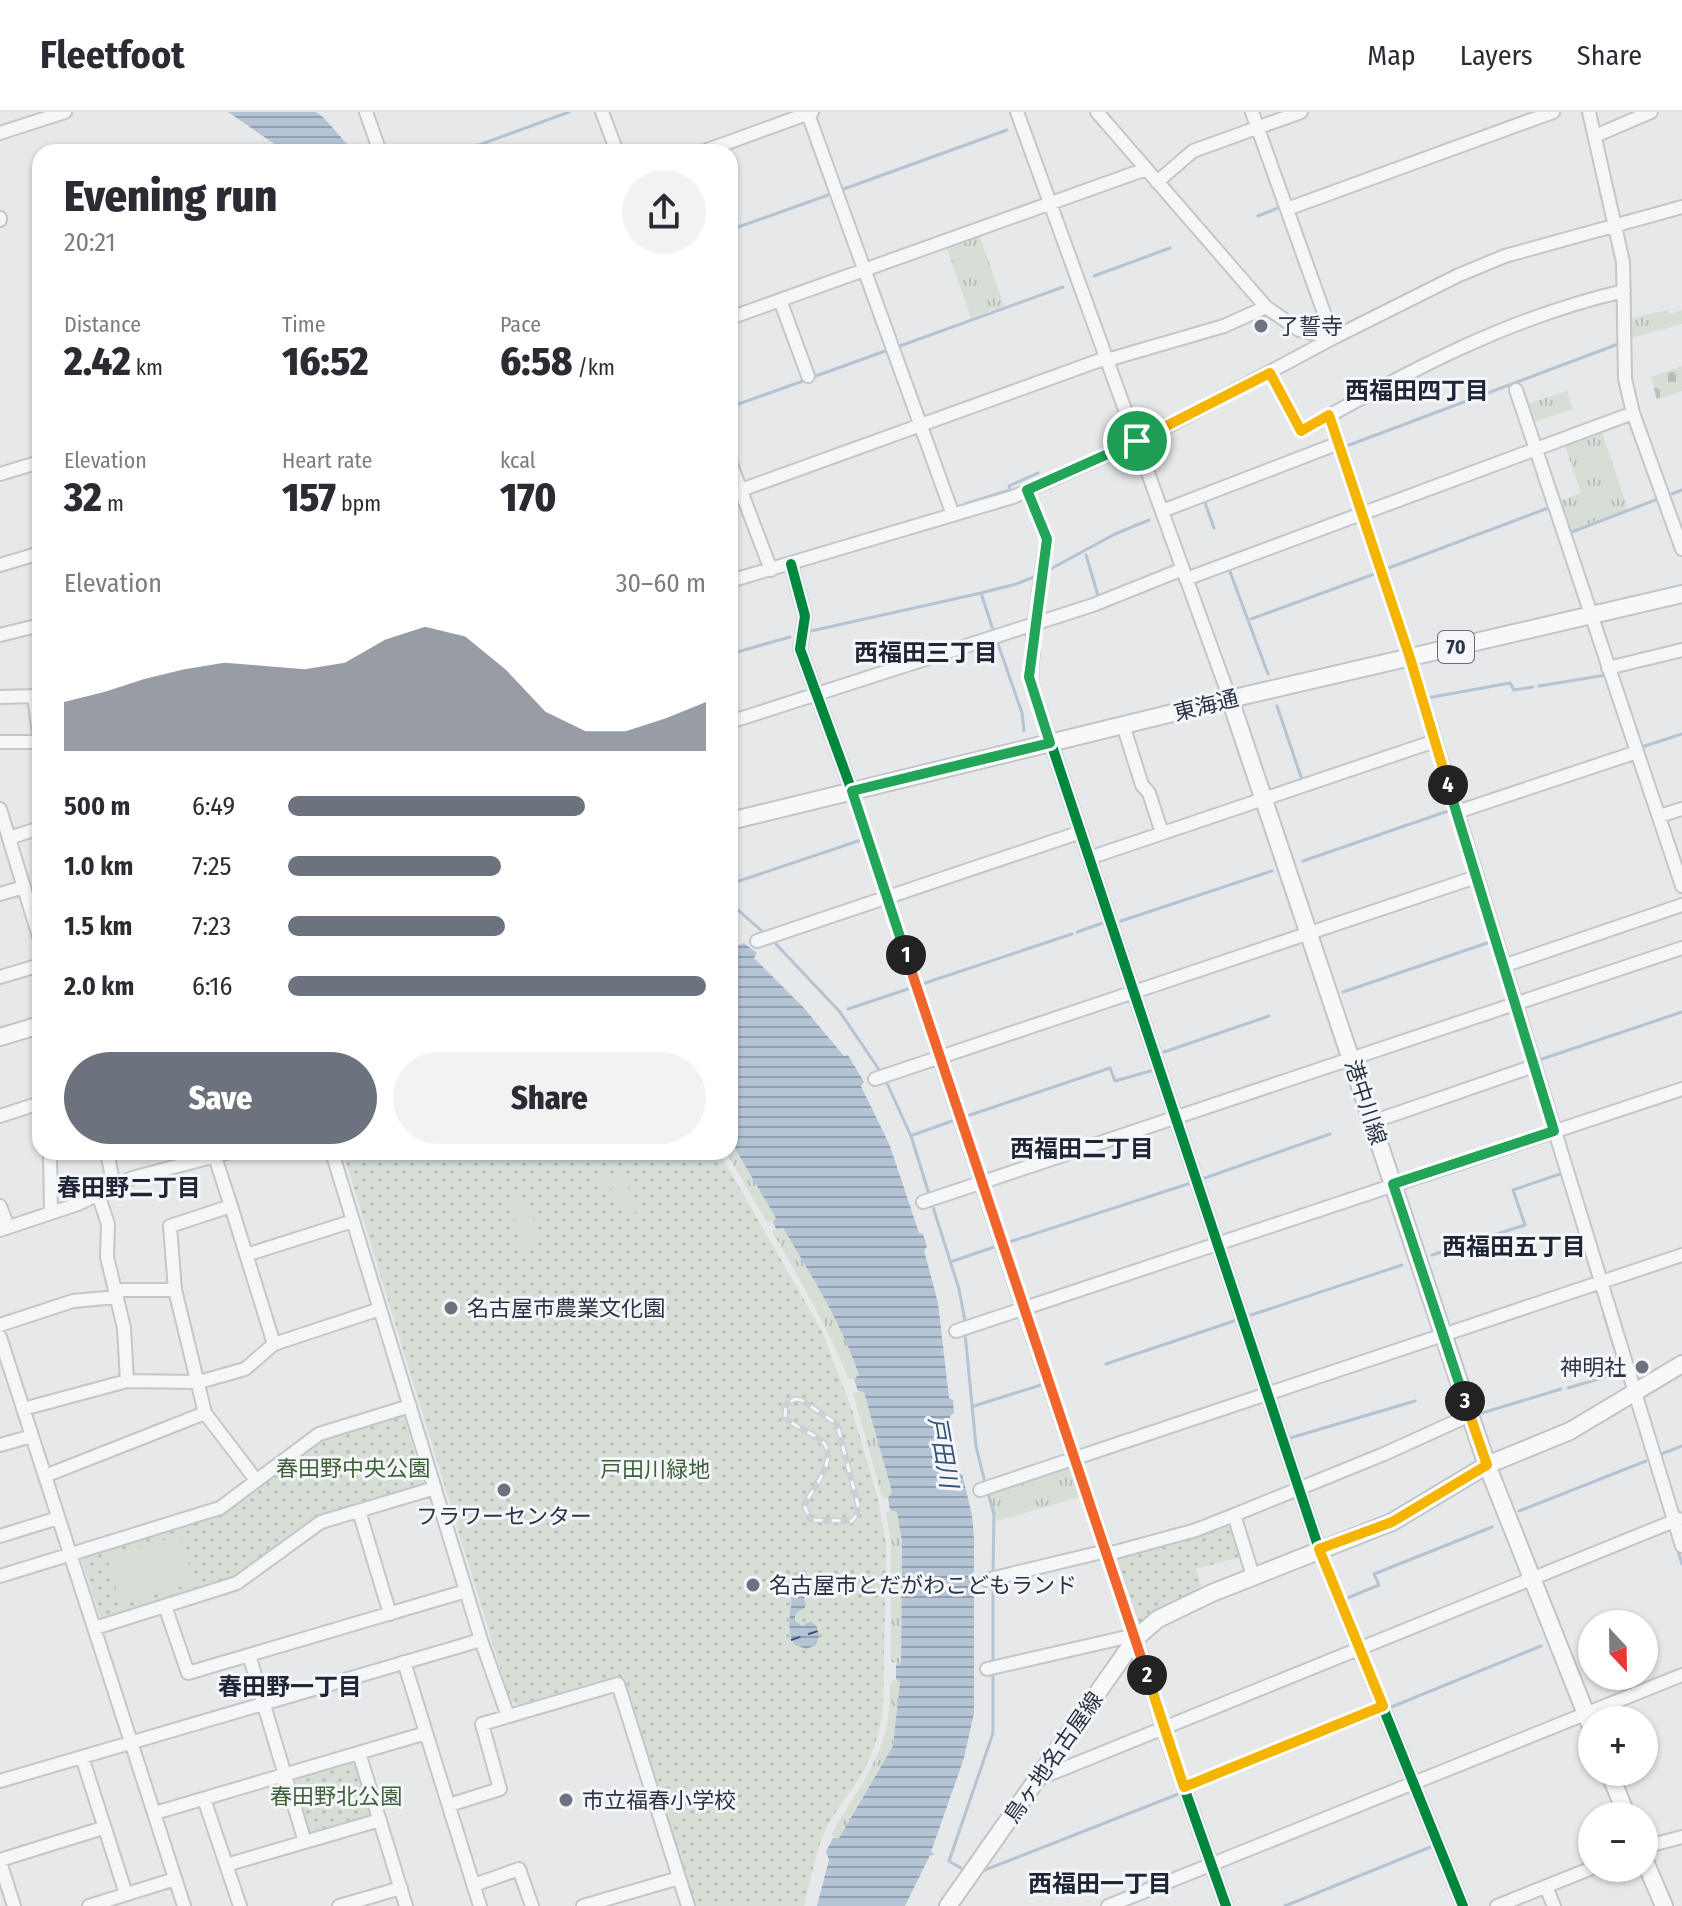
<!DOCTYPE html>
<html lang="en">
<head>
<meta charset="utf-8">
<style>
  :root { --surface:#fff; --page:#f2f2f3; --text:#2b2b33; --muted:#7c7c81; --line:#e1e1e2; --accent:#6c737f }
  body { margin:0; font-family:"Fira Sans Condensed","Noto Sans JP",sans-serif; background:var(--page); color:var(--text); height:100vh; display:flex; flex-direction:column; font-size:30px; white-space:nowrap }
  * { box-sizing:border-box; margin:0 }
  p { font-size:26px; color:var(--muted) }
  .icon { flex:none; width:44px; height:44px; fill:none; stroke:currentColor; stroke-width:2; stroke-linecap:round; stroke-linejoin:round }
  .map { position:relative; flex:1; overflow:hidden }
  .side { position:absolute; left:32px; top:32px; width:706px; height:1016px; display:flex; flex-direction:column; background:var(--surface); border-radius:24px; box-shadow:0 2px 6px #0004 }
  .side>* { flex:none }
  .needle { width:52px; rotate:158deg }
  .fabs { position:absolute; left:1578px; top:1498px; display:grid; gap:16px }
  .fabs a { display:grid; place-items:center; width:80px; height:80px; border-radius:50%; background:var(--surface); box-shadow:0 2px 6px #0004; font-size:40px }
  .pin { position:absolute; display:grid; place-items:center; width:68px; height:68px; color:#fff; margin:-34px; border:4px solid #fff; border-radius:50%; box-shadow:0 2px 8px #0007 }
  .km { position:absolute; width:40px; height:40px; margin:-20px; border-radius:50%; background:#222; color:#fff; font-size:22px; line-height:40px; text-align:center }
  .round { display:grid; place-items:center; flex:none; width:84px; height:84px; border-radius:42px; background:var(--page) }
  .head { display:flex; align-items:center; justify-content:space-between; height:136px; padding:0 32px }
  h1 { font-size:44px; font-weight:800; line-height:60px }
  .stats { display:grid; grid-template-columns:repeat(3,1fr); gap:12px; height:136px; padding:8px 32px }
  .stats div { display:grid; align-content:center }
  .stats b { font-size:40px; font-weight:800 }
  .stats small { font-size:22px; font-weight:400 }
  .stats p { font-size:22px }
  .chart { height:224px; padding:16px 32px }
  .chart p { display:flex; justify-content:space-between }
  .chart svg { width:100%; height:144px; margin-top:8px; fill:var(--accent); opacity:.7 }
  .action { display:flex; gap:16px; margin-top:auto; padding:16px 32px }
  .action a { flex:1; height:92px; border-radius:48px; background:var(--accent); color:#fff; font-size:32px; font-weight:800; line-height:92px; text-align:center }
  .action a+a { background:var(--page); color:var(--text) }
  ul { padding:0 32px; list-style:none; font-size:26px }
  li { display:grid; grid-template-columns:128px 96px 1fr; align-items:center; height:60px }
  li i { height:20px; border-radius:10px; background:var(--accent) }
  header { display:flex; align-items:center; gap:48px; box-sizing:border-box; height:112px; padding:0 40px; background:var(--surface); border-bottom:2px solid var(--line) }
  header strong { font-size:38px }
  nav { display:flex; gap:44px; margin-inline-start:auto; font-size:28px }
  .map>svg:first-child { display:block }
  .grass { fill:url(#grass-tufts) }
  .cemetery { fill:url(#cemetery-stones) }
  .park { fill:url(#park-dots) }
  .garden { fill:#d6ded6 }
  .water { fill:url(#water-rules) }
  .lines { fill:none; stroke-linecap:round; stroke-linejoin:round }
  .stream { stroke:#b4c4d5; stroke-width:3 }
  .ferry { stroke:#34527a; stroke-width:2; stroke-dasharray:10 8; stroke-linecap:butt }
  .minor-casing { stroke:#c4c6c8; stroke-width:16 }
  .major-casing { stroke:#c2c5c8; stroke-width:20 }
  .minor { stroke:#f5f6f7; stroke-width:12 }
  .major { stroke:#f8f8f8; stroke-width:16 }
  .rail-casing { stroke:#cecfd2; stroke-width:6 }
  .rail { stroke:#f4f6f9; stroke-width:3; stroke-dasharray:9; stroke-linecap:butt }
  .cycleway-casing { stroke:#f4f6f9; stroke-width:15 }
  .cycleway { stroke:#00873e; stroke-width:10 }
  .split-1-casing { stroke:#fff; stroke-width:16 }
  .split-2-casing { stroke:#fff; stroke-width:16 }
  .split-3-casing { stroke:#fff; stroke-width:16 }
  .split-4-casing { stroke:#fff; stroke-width:16 }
  .split-5-casing { stroke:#fff; stroke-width:16 }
  .split-1 { stroke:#22a559; stroke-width:10 }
  .split-2 { stroke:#f0652b; stroke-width:10 }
  .split-3 { stroke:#f5b400; stroke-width:10 }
  .split-4 { stroke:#22a559; stroke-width:10 }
  .split-5 { stroke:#f5b400; stroke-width:10 }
  .poi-dot { fill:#6c737f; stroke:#f4f6f9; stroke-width:3 }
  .labels { text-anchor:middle; stroke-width:6; stroke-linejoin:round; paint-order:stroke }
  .shield { fill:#f4f6f9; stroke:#676e7b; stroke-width:2 }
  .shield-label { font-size:20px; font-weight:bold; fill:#2b3445 }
  .poi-label { font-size:22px; fill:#2b3445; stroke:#f4f6f9; text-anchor:start }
  .street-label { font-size:22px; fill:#2b3445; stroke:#f4f6f9 }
  .park-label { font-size:22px; fill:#3f6138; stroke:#f4f6f9 }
  .neighbourhood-label { font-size:24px; font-weight:bold; fill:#1d2536; stroke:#f4f6f9 }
  .water-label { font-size:24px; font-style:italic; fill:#34527a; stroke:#f4f6f9 }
</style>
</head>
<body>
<header>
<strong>Fleetfoot</strong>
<nav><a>Map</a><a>Layers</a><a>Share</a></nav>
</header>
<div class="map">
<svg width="1682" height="1794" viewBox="0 0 1682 1794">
  <defs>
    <pattern id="grass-tufts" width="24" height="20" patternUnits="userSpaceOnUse" patternTransform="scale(2)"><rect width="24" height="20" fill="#d6ded6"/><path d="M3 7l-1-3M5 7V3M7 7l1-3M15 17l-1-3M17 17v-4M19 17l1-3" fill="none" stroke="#b8bfb9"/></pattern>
    <pattern id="cemetery-stones" width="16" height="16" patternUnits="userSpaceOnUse" patternTransform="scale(2)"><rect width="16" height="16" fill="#d6ded6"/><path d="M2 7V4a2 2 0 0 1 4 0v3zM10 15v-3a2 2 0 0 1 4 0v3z" fill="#b8bfb9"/></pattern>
    <pattern id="park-dots" width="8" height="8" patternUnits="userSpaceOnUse" patternTransform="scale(2)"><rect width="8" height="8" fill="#d6ded6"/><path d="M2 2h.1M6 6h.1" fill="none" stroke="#b8bfb9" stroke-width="1.8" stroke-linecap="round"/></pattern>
    <pattern id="water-rules" width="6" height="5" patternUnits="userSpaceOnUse" patternTransform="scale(2)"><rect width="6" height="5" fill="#b4c4d5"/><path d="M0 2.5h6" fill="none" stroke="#93a0af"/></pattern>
  </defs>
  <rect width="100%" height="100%" fill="#e6e8ea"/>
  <path class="grass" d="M979 122 1004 194 971 206 946 134Z
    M1668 198 1669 202 1682 198V212L1628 227 1627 207Z
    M1567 279 1573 297 1533 310 1527 292Z
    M1601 318 1628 397 1569 419 1560 389 1581 381 1564 331Z
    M730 1028 777 1106 773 1110 766 1109 726 1040H730Z
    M782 1115C811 1163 841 1210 859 1263L854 1267 848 1266C828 1215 799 1167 772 1119Z
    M864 1279 892 1380 888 1386 882 1385 853 1281Z
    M1072 1353 1083 1384 997 1409 989 1378Z
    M890 1398 897 1399 902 1430 901 1552 891 1550V1433L886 1401Z
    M896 1567 900 1570 893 1634 839 1726 831 1724C861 1668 893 1640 890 1571Z"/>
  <path class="cemetery" d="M1682 254V279L1657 288 1651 265Z"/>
  <path class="park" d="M343 1040H719L822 1219 853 1301 878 1387 886 1431 883 1596C880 1617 875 1638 865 1656 855 1675 841 1691 830 1709 816 1735 811 1766 804 1794H690L618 1563 518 1593 510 1588Z
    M400 1301 404 1305 424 1371 423 1374 319 1406 232 1469 104 1510 101 1507 81 1446 83 1444 221 1402 321 1326Z
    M1230 1407 1244 1444 1196 1457 1203 1481 1138 1519 1113 1443Z
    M353 1648 357 1651 372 1702 369 1705 310 1723 306 1720 292 1671 294 1665Z"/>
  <path class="garden" d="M621 1060 642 1103 612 1088V1076L594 1073 593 1069Z
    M524 1088 529 1104 538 1112 531 1138 525 1141 510 1092Z
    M180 1423 194 1471 121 1492 107 1445Z"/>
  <path class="water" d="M228 0H316L324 6 354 40H286Z
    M730 828 737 834 744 831 757 841 754 846 803 895 844 944 848 943 864 970 861 974 890 1034 919 1121 923 1122 927 1135 924 1138 938 1191 949 1286 953 1288 954 1301 950 1304 958 1360 962 1362 972 1403 974 1425V1601L964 1646 931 1740 935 1743H930L905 1794H817L829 1748 826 1739 833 1726H839L893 1634 900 1570 896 1567V1553L901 1551 902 1430 897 1400 890 1398 888 1386 892 1380 864 1280 858 1279 854 1267 859 1263C841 1210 811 1163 783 1116L776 1117 773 1110 776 1106 730 1028Z
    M800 1459H805L811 1469 804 1478 805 1496 795 1501V1509L802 1514 811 1509 817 1515 819 1524 816 1533 806 1537 794 1532C783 1512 796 1490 790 1469L795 1460Z"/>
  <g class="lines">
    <path class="stream" d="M460 40 569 0
      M1165 69 1200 110
      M841 78 1007 18
      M1258 104 1280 95
      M730 118 831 82
      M1094 164 1170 136
      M897 235 1063 175
      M813 265 888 238
      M730 295 806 268
      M1344 335 1621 231
      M1672 382 1682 378
      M1204 388 1214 416
      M965 392 1010 378 1009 374 1038 361
      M1569 421 1658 387
      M1086 443 1099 487
      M777 449 925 405
      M1229 457 1268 562
      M1386 457 1551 395
      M1045 460 1115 422 1149 408
      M981 481 994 521
      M1251 507 1377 461
      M811 519 981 481 1016 472 1039 463
      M997 529 1022 601 1024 619
      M730 542 790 525
      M1539 574 1606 563
      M1427 586 1510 571 1514 578 1533 575
      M1277 594 1302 668
      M1642 635 1682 622
      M1303 749 1448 699
      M730 772 861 728
      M730 791 764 821
      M1121 809 1272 759
      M1077 820 1103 811
      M773 829 840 900 880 959
      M922 872 1072 822
      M1343 880 1487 831
      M848 897 911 876
      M1164 940 1269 904
      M1539 948 1682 900
      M885 967 911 1024 929 1082
      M967 1004 1110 956 1115 969 1154 958
      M913 1023 955 1008
      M1202 1067 1330 1022
      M932 1092 959 1177 965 1209
      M1009 1130 1191 1071
      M1586 1141 1591 1156
      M1432 1143 1525 1113 1513 1078 1560 1062
      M953 1149 997 1134
      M1251 1203 1402 1153
      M965 1221 976 1334 985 1371
      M1106 1252 1237 1208
      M1622 1260 1628 1278
      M1568 1276 1622 1260 1604 1203
      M974 1294 1044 1272
      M1482 1301 1561 1277
      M1290 1326 1415 1289
      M1659 1343 1682 1334
      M988 1381 994 1402 993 1461
      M1519 1399 1646 1349
      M1677 1436 1682 1452
      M1345 1487 1379 1473 1374 1462 1492 1415
      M993 1552V1472
      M1389 1596 1541 1534
      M961 1756 949 1749 993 1621V1560
      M980 1760 1181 1681
      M1285 1794 1433 1734"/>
    <path class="ferry" d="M791 1528 818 1519"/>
    <defs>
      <path id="minor" d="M366 0 380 40
        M602 0 617 40
        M1017 0 1230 587
        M1097 0 1266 195 1299 218 1333 226
        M1252 0 1333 226
        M1589 0 1623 150 1625 267 1633 301 1682 437
        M808 2 953 403
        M0 21 65 0
        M1595 24 1651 0
        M702 40 812 0
        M1157 70 1193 39 1301 0
        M1287 97 1553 0
        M0 106V108
        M780 188 808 264
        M730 206 1146 57
        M1107 248 1224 214 1266 195
        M1270 261 1301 319C1406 261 1506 206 1624 179
        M1516 278 1682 774
        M1329 303 1410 546 1682 1434
        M730 350 771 458
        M0 362 40 350
        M1027 378 1047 427 1034 513 1031 571 1319 1437 1463 1794
        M730 382 1106 246
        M1162 399 1339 331
        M791 452 805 504 800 537 852 679 1023 1197 1136 1526 1163 1616 1226 1794
        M0 453 40 441
        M1186 467 1633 301
        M730 469 1013 385 1152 323 1333 226 1459 163 1505 144 1682 95
        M0 523 40 513
        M1608 556 1682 538
        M34 584 40 630
        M0 585 40 584
        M730 610 1093 493 1183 457
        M1123 613 1142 673 1149 681 1162 721
        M0 630H40
        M0 697 40 828
        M1457 700 1637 640
        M1659 704 1682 697
        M9 726 40 716
        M1089 746 1435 629
        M0 782 24 775
        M757 829 1081 720
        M1503 854 1682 793
        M0 865 40 853
        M875 967 1476 765
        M0 1004 40 991
        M1372 1010 1534 954
        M50 1040 51 1101
        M107 1040 114 1075
        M332 1040 481 1528 508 1604
        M215 1045 231 1094
        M98 1082 108 1112 107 1145 124 1216 127 1269
        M923 1090 1682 836
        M0 1094 8 1115
        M0 1118 78 1092 132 1066 231 1040
        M246 1143 353 1109
        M117 1178H175
        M0 1213 73 1189 117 1185
        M956 1219 1682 977
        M0 1225 184 1794
        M23 1297 127 1269 199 1270 245 1257 274 1232 380 1197
        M0 1333 32 1324
        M45 1364 205 1301
        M256 1368 205 1301 175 1178 170 1114 231 1094 274 1232
        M980 1378 1682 1143
        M359 1399 390 1502
        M1234 1403 1253 1464
        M0 1424 58 1406
        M0 1464 220 1396 319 1322 410 1294
        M986 1468 1106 1439 1112 1441 1196 1418 1234 1403 1384 1342 1470 1303
        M165 1494 188 1561 466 1479
        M95 1516 237 1471 321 1410 435 1376
        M249 1543 305 1730
        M404 1550 480 1794
        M987 1557 1135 1523
        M359 1641 406 1794
        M82 1645 126 1782
        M1038 1667 1679 1407
        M0 1669 481 1528
        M1184 1675 1383 1594
        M204 1687 240 1794
        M449 1693 500 1677 482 1612 618 1572 688 1794
        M155 1701 426 1621
        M1644 1735 1682 1725
        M0 1748 103 1716
        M0 1750 14 1794
        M226 1753 380 1708
        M474 1773 519 1757 532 1794
        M1546 1775 1554 1794
        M89 1794 175 1767
        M339 1794 401 1776
        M583 1794 679 1766
        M1108 1794 1682 1563
        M1497 1794 1592 1756"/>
      <path id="major" d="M1230 587 1487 1353 1592 1617
        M730 709 1230 587 1682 482
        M0 925 40 913
        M1609 1660 1627 1704
        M1644 1747 1664 1794
        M948 1794 1136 1526 1158 1507 1212 1481 1392 1410 1487 1353 1570 1319 1682 1252"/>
    </defs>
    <use href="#minor" class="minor-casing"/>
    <use href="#major" class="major-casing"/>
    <use href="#minor" class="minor"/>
    <use href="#major" class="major"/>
    <defs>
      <path id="rail" d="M795 1287 801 1288 837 1312 858 1393 857 1402 852 1409 815 1408 810 1407 804 1393C814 1375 843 1341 818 1326 807 1319 794 1314 785 1305L786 1292Z"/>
    </defs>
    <use href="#rail" class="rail-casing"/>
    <use href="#rail" class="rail"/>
    <defs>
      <path id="cycleway" d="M1027 378 1047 427 1034 513 1031 571 1319 1437 1463 1794
        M791 452 805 504 800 537 852 679 1023 1197 1136 1526 1163 1616 1226 1794"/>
    </defs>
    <use href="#cycleway" class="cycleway-casing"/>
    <use href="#cycleway" class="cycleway"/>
  </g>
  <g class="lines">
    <defs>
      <path id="split-1" d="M906 843 852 679 1050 631 1029 565 1047 427 1027 378 1137 329"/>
      <path id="split-2" d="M906 843 1147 1563"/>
      <path id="split-3" d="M1147 1563 1184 1675 1383 1594 1319 1437 1392 1410 1487 1353 1465 1289"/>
      <path id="split-4" d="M1448 673 1554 1019 1393 1072 1465 1289"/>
      <path id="split-5" d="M1137 329 1270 261 1301 319 1329 303 1410 546 1448 673"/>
    </defs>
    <use href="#split-1" class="split-1-casing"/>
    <use href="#split-2" class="split-2-casing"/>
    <use href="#split-3" class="split-3-casing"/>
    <use href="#split-4" class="split-4-casing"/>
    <use href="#split-5" class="split-5-casing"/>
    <use href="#split-1" class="split-1"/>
    <use href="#split-2" class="split-2"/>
    <use href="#split-3" class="split-3"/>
    <use href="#split-4" class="split-4"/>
    <use href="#split-5" class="split-5"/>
  </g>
  <g class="poi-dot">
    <circle cx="1261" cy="214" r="8"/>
    <circle cx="451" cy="1196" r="8"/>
    <circle cx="1642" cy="1255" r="8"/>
    <circle cx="504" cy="1378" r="8"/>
    <circle cx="753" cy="1473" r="8"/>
    <circle cx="566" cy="1688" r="8"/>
  </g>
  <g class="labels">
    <rect class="shield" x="1438" y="519" width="36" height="32" rx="6"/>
    <g class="shield-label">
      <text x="1456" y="542">70</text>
    </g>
    <g class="poi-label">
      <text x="1277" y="222">了誓寺</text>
      <text x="467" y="1204">名古屋市農業文化園</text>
      <text x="1626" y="1263" text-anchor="end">神明社</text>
      <text x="504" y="1412" text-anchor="middle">フラワーセンター</text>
      <text x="769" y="1481">名古屋市とだがわこどもランド</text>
      <text x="582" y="1696">市立福春小学校</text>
    </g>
    <g class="street-label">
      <text transform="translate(1206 593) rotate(-14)" y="8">東海通</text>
      <text transform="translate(1366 990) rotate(72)" y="8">港中川線</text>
      <text transform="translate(1053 1645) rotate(-55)" y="8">鳥ヶ地名古屋線</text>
    </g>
    <g class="park-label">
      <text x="353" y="1364">春田野中央公園</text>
      <text x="655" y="1365">戸田川緑地</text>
      <text x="336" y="1692">春田野北公園</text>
    </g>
    <g class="neighbourhood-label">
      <text x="1417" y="287">西福田四丁目</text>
      <text x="926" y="549">西福田三丁目</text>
      <text x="1082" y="1045">西福田二丁目</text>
      <text x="129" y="1084">春田野二丁目</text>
      <text x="1514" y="1143">西福田五丁目</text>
      <text x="290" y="1583">春田野一丁目</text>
      <text x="1100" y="1780">西福田一丁目</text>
    </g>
    <g class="water-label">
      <text transform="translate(943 1340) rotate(80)" y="8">戸田川</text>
    </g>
  </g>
</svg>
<div class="fabs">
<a><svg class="needle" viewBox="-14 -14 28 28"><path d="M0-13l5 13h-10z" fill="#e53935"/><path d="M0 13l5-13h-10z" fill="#7c7c81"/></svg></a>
<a>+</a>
<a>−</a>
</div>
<div class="pin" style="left:1137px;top:329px;background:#1e9e55"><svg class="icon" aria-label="arrive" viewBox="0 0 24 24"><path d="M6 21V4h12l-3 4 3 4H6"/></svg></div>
<b class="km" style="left:906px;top:843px">1</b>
<b class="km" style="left:1147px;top:1563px">2</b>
<b class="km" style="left:1465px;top:1289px">3</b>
<b class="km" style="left:1448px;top:673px">4</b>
<section class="side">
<div class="head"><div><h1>Evening run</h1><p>20:21</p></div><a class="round"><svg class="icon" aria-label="share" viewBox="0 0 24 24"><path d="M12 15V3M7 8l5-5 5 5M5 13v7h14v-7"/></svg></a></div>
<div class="stats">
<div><p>Distance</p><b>2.42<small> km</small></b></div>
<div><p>Time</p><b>16:52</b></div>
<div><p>Pace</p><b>6:58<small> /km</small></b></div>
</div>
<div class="stats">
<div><p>Elevation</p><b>32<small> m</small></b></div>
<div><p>Heart rate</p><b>157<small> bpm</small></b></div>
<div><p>kcal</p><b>170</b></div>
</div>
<div class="chart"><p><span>Elevation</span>30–60 m</p>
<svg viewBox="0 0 160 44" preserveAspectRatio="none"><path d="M0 44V29L10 26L20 22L30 19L40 17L50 18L60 19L70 17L80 10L90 6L100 9L110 19L120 32L130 38L140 38L150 34L160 29V44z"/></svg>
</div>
<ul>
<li><b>500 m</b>6:49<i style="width:71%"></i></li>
<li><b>1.0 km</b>7:25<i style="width:51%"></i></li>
<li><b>1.5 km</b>7:23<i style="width:52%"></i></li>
<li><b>2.0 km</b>6:16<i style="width:100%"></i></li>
</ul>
<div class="action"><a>Save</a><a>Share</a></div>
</section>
</div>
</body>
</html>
